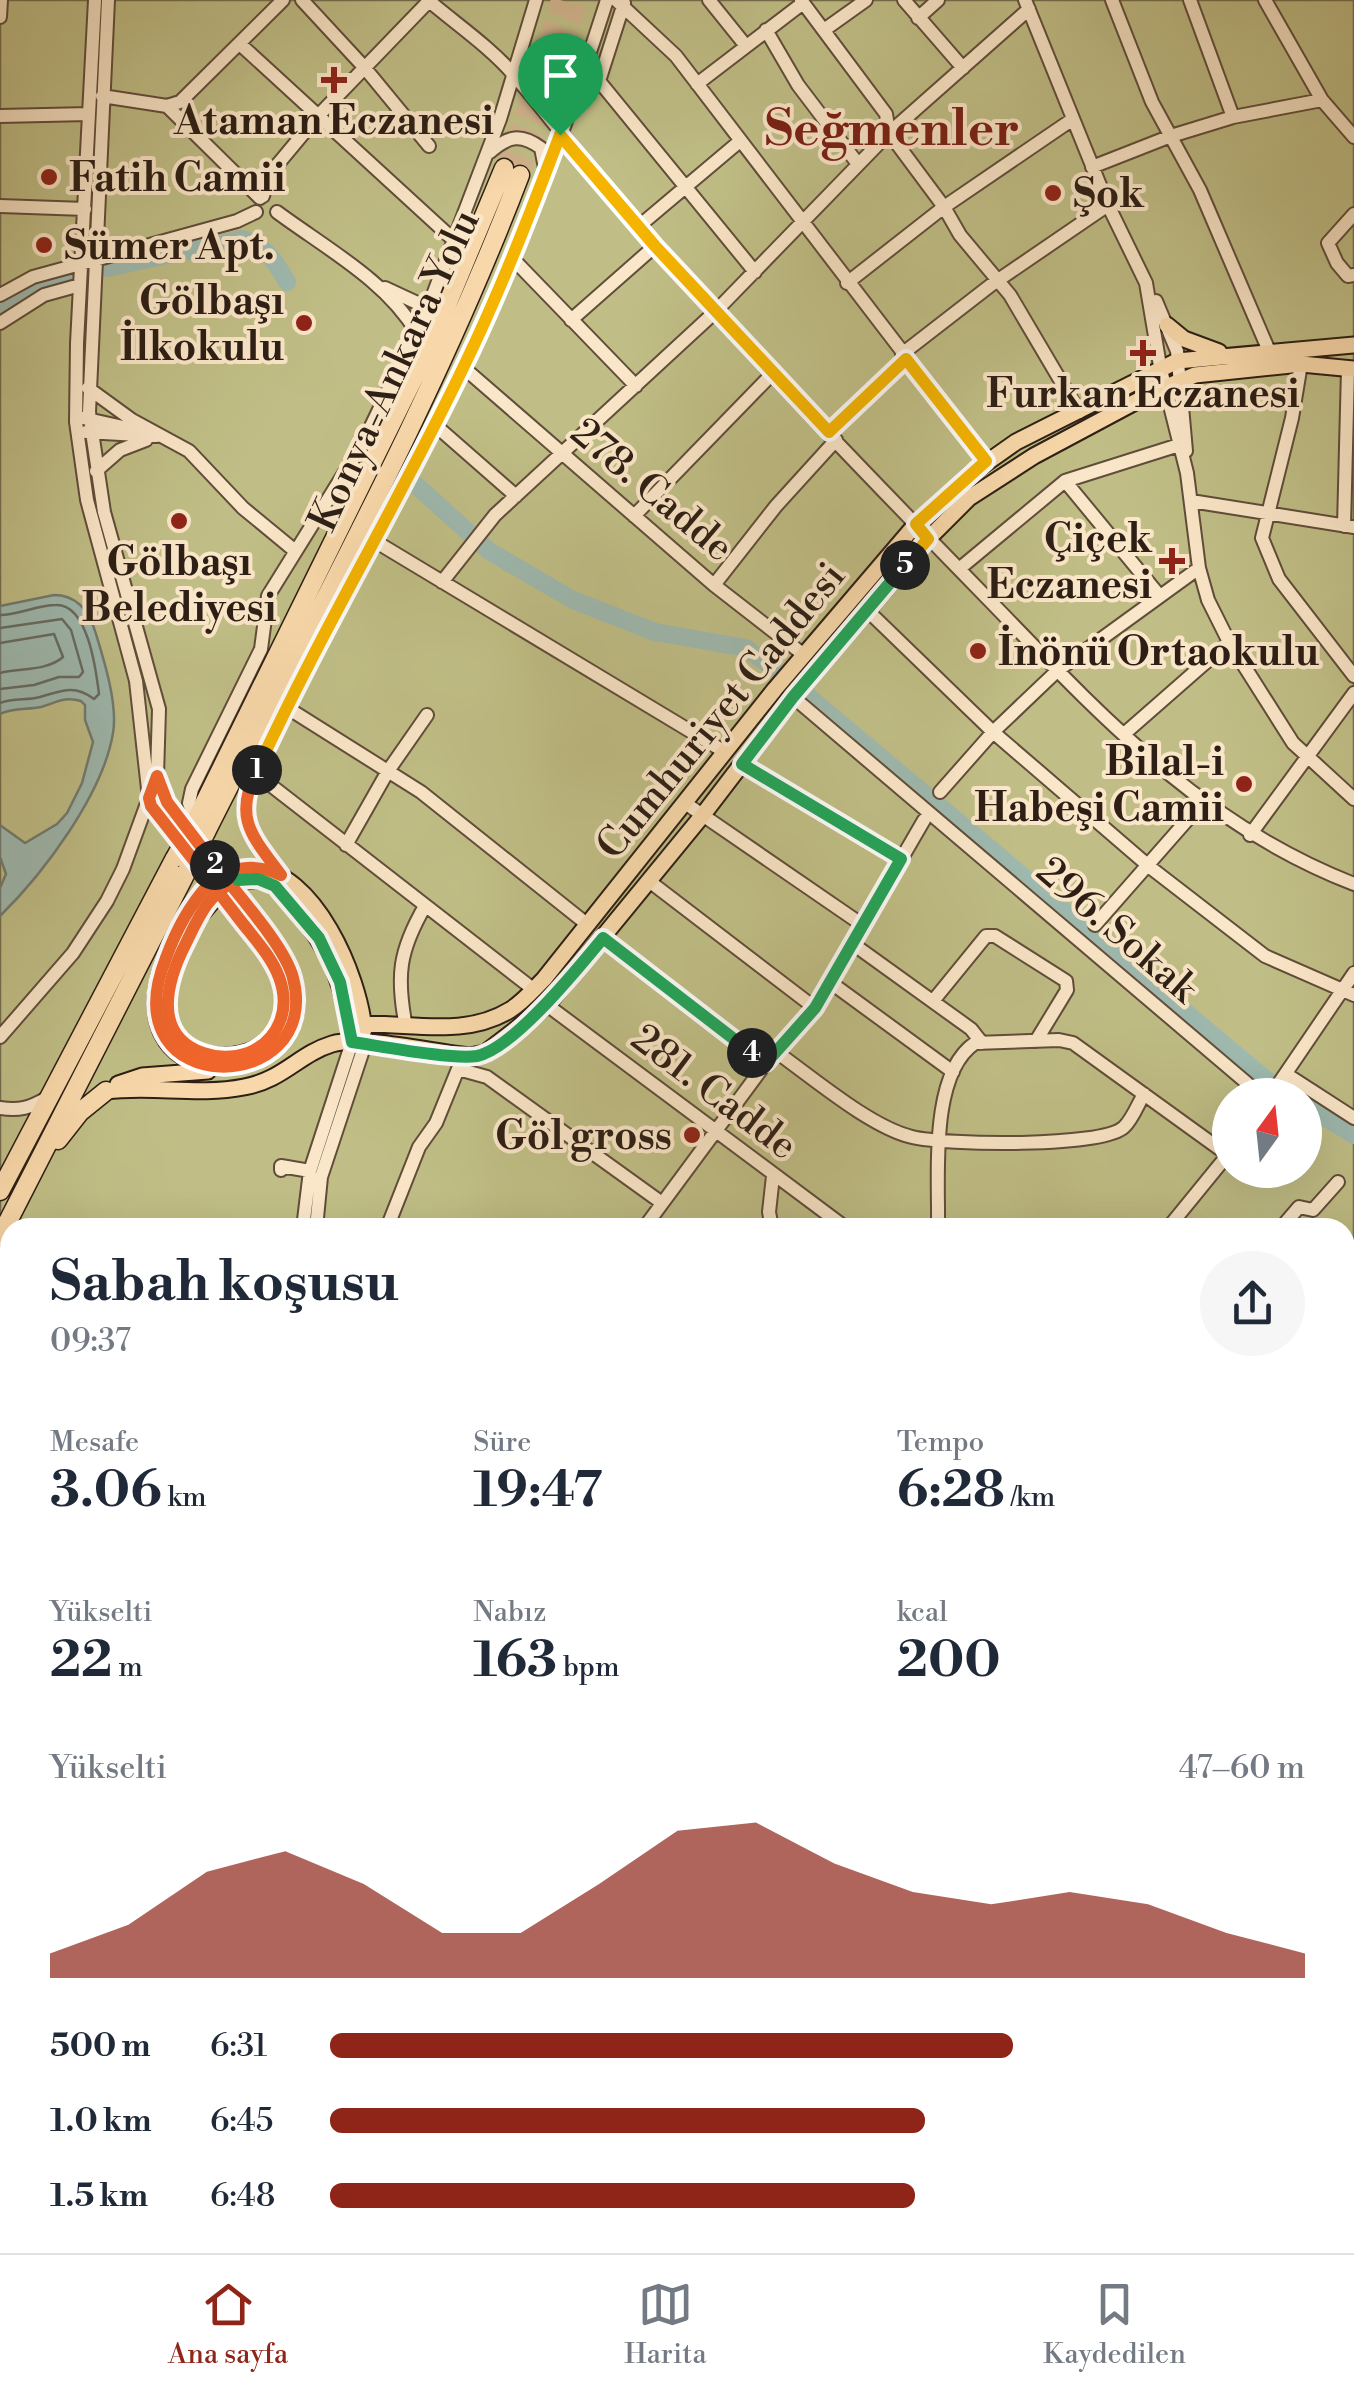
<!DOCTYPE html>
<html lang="tr">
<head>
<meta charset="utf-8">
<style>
  :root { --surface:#fff; --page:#f6f6f7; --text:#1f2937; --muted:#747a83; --line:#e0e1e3; --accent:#8f2418 }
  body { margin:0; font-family:"Libre Bodoni",serif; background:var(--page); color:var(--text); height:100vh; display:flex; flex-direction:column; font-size:38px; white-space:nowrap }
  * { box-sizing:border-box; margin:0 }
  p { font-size:32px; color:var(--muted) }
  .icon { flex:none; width:55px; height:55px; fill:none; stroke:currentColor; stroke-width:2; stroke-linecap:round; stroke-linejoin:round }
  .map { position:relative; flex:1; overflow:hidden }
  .side { position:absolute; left:0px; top:1218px; width:1355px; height:1038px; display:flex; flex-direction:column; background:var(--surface); border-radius:30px 30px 0 0; box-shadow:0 10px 40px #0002 }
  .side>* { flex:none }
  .needle { width:65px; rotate:15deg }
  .fabs { position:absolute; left:1212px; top:1078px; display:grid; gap:20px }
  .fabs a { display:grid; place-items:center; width:110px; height:110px; border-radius:50%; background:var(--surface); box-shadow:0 10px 40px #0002; font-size:50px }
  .pin { position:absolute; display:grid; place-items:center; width:85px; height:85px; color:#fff; margin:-102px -42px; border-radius:50% 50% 50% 0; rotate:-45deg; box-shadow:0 0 10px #0007 }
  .pin .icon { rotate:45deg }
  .km { position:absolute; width:50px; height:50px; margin:-25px; border-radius:50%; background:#222; color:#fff; font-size:28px; line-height:50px; text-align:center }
  .round { display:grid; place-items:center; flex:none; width:105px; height:105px; border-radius:52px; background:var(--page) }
  .summary { display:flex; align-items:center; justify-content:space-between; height:170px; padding:0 50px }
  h1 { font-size:55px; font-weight:800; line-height:75px }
  .metrics { display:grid; grid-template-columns:repeat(3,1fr); gap:15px; height:170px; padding:10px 50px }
  .metrics div { display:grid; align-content:center }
  .metrics b { font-size:50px; font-weight:800 }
  .metrics small { font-size:28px; font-weight:400 }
  .metrics p { font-size:28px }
  .chart { height:280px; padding:20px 50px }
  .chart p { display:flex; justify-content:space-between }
  .chart svg { width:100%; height:180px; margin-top:10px; fill:var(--accent); opacity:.7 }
  ul { padding:0 50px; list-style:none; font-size:32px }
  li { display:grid; grid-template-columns:160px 120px 1fr; align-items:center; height:75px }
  li i { height:25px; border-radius:12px; background:var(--accent) }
  .tab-bar { display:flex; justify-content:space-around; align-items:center; height:140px; border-top:2px solid var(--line); background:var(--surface); font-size:28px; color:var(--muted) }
  .tab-bar a { display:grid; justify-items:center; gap:5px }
  .tab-bar .selected { color:var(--accent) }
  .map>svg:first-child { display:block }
  .green { fill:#c0be86; stroke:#766e4e; stroke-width:2.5; fill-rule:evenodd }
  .water { fill:#9eb9af; stroke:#717b71; stroke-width:2.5 }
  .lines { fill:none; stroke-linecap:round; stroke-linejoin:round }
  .shore { stroke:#666c62; stroke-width:2.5 }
  .river { stroke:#9eb9af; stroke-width:18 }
  .highway-tunnel { stroke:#cfb38c; stroke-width:18; stroke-dasharray:18 9; stroke-linecap:butt }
  .minor-casing { stroke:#604d3a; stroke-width:16 }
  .major-casing { stroke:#2d1f15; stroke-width:19 }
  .highway-casing { stroke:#2d1f15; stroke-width:21 }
  .minor { stroke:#fae6c8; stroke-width:12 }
  .major { stroke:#f8d8aa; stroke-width:15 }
  .highway { stroke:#f8d8aa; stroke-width:18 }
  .major-bridge-casing { stroke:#2d1f15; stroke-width:19; stroke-linecap:butt }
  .highway-bridge-casing { stroke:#2d1f15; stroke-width:21; stroke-linecap:butt }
  .major-bridge { stroke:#f8d8aa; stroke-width:15 }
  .highway-bridge { stroke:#f8d8aa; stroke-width:18 }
  .split-1-casing { stroke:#fff; stroke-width:20 }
  .split-2-casing { stroke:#fff; stroke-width:20 }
  .split-3-casing { stroke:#fff; stroke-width:20 }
  .split-4-casing { stroke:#fff; stroke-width:20 }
  .split-5-casing { stroke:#fff; stroke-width:20 }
  .split-6-casing { stroke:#fff; stroke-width:20 }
  .split-1 { stroke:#f5b400; stroke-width:12 }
  .split-2 { stroke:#f0652b; stroke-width:12 }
  .split-3 { stroke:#f0652b; stroke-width:12 }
  .split-4 { stroke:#22a559; stroke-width:12 }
  .split-5 { stroke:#22a559; stroke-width:12 }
  .split-6 { stroke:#f5b400; stroke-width:12 }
  .poi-dot { fill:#8f2418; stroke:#fae6c8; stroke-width:4 }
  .labels { text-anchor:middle; stroke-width:8; stroke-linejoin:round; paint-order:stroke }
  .poi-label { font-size:40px; font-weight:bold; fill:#2d1f15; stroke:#fae6c8; text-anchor:start }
  .street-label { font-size:40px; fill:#2d1f15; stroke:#fae6c8 }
  .district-label { font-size:50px; font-weight:bold; fill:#7a1f14; stroke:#fae6c8 }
</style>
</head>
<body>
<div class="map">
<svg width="1354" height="2253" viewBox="0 0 1354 2253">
  <rect width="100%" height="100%" fill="#f8d8aa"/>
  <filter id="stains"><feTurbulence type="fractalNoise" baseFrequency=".002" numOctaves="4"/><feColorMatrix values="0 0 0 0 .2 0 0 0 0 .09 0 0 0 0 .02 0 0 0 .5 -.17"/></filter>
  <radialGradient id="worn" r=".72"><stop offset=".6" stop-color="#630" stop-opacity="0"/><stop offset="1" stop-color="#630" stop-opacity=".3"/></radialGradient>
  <path class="green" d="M0 0H1354V2253H0ZM1230 1095H1305V1170H1230ZM10 1228H1345V2245H10Z"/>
  <path class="water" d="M54 595C78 595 90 613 96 634 104 660 118 705 113 733 103 794 44 873 0 916V888L6 874 0 857V825L25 843 57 824 67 813 82 783 93 742 85 720V705L81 701C64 696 56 703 41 707 26 710 14 707 0 714V606Z"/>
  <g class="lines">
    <path class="shore" d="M0 615C19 615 37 605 56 605 88 604 96 670 99 694L94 699C74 684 61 691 40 697 26 701 14 697 0 703
      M0 628 62 619 71 630 83 672 79 677H59L34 685 0 689
      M0 643 54 634 63 657C47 671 21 668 0 673"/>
    <path class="river" d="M107 268 242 239C266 246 275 261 287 282
      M0 305 41 283 71 276
      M416 485 489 551 573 600 655 632 746 648 781 674
      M804 693 1264 1078 1290 1095
      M1305 1105 1354 1135"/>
    <path class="highway-tunnel" d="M504 168 539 73 560 0
      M520 175 552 90 579 0"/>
    <defs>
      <path id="minor" d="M95 0 77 343 76 422 87 500 136 681 149 798
        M302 0 364 67 429 146
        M428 0C456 24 490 47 514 75 557 125 595 178 639 228 752 356 872 480 992 603 1103 718 1202 825 1354 884
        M616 0 676 56 986 461
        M709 0 746 46
        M801 0 886 114 889 133 944 207 960 235 1010 295 1079 412
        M904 0 963 68
        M1025 0 1108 205 1146 283 1160 366 1187 473 1199 568 1208 600 1229 642 1293 743 1354 799
        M1112 0 1152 102 1200 190 1269 351
        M1190 0 1233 117 1322 100
        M1265 0 1322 100 1354 137
        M0 17 1 0
        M918 18 938 0
        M766 30 798 85 858 164
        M824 30 866 0
        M241 45 456 242
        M585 69 599 81 755 272
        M524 74C540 100 562 90 582 76
        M599 81 624 3
        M697 84 803 3
        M102 96 167 106 260 198
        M167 106 180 102 283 0
        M0 116 89 114
        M490 152C508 136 521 133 541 148L545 168
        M1092 167 1171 136 1233 117
        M263 196 268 176 318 116 429 1
        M0 206 85 209
        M277 212C324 247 387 281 417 333
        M1354 214 1328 243 1337 263 1348 276 1354 275
        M638 227 740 141
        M514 260 636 386
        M847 283 944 207 1073 119
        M385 288 428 308
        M0 295 33 277 237 221 256 212
        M1156 301 1177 351 1186 451
        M571 320 655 246
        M0 323 44 295 80 285
        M902 354 991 285 1108 205
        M1301 364 1292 418 1262 538 1279 579 1354 676
        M464 368 714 585 804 655
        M88 388 132 420 189 451 243 508 294 550
        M83 418 141 431
        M435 425 516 496
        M86 432 156 436
        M829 432 906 359
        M96 471 120 450 146 440
        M1065 481 1179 445
        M1191 501 1354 527
        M634 516 773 373
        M1344 526 1348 369
        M373 540 725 752
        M959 569 1065 481 1159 595
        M442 582 495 515 715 312 889 133 1029 9
        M714 585 776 506 836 440
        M867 610 993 732 1151 868 1265 956 1354 995
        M793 697 1261 1095
        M286 707 421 792 588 925
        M1124 734 1229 642
        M742 764 901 859
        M255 773 533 989
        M940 792 993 732 1057 671 1199 568
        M685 803 864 926
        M195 820 189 803 192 789 261 649 268 596 363 443 428 308 500 119 536 0
        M1250 835 1354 693
        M346 845 388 771 427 715
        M281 875C266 854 241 830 245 803 248 776 266 749 277 726 324 625 381 528 433 430 505 293 560 147 607 0
        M649 881 815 1008
        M1095 925 1203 802
        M603 938 766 1063
        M853 944 971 1029 982 1043
        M830 982 953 1072
        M933 1001 986 936H995L1066 981 1067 990 1036 1041
        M547 1005 846 1228
        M406 1027C396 976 399 951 425 906
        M0 1037 73 953 107 901 123 869 157 776 159 709 104 512 89 412 108 0
        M775 1051C812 1077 870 1127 912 1137 944 1145 1102 1148 1124 1127 1132 1120 1138 1104 1144 1094
        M1286 1074 1354 1118
        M1271 1095 1354 973
        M0 1108C19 1111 30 1108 47 1098
        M281 1170V1166L310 1171
        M303 1228 310 1171 352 1042
        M316 1228 321 1177 365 1044
        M387 1228 419 1147 436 1123 458 1069 487 1077 662 1203
        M644 1228 766 1063 815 1008 924 820
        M772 1228 769 1212 773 1176
        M938 1228C939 1177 929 1074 975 1043L1059 1040 1073 1043 1228 1155
        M1168 1228 1230 1152
        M1281 1228 1299 1207 1313 1210 1338 1182
        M1345 1288 1354 1278
        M1345 1344 1354 1349
        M1345 1443 1354 1431
        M1345 1478 1354 1488
        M0 1623 10 1626
        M1345 1767 1354 1762
        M1345 1778 1354 1774
        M0 1791 10 1795
        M1345 1814 1354 1811
        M0 1922 10 1891
        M0 1934 10 1937
        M0 2052 10 2054
        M1345 2081 1354 2089
        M1345 2103 1354 2111
        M387 2245 415 2253
        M1143 2245 1156 2253
        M586 2253 588 2245
        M962 2253 965 2245
        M993 2253 995 2245
        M1011 2253 1013 2245
        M1064 2253 1065 2245"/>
      <path id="major" d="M1167 325 1184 339 1219 352
        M157 776 167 802 283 956C348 1076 149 1111 156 998 158 967 174 939 189 913
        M151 806C181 844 211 881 240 920 255 939 274 959 281 983 306 1071 160 1085 167 995 170 968 186 942 198 918
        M252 868C315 870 359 976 364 1030
        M258 879C275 883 283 894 294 907 330 949 341 979 351 1033
        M349 1025C403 1020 461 1040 510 1010 523 1002 534 989 544 979L775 689 916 524 972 473 1016 442 1177 361 1354 345
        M118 1084 142 1076 208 1071
        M106 1091C152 1085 198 1096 244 1087 283 1080 299 1054 332 1044 361 1035 436 1053 470 1056L485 1053 547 1005 702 816 793 697 928 539 969 498 1034 456 1152 393 1195 375 1301 364 1354 369"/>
      <path id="highway" d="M195 822 431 343 504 168
        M206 832C315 615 434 401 520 175
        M58 1140 80 1112 106 1091
        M0 1191 175 858
        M0 1237 187 871"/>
    </defs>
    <use href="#minor" class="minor-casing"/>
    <use href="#major" class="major-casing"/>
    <use href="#highway" class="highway-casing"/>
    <use href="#minor" class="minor"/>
    <use href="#major" class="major"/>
    <use href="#highway" class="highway"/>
    <defs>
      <path id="major-bridge" d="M189 913C205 887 220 870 252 868
        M198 918 227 884 258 879"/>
      <path id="highway-bridge" d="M175 858 195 822
        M187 871 206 832"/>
    </defs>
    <use href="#major-bridge" class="major-bridge-casing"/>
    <use href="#highway-bridge" class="highway-bridge-casing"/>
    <use href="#major-bridge" class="major-bridge"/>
    <use href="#highway-bridge" class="highway-bridge"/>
  </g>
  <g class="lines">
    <defs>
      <path id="split-1" d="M257 770C320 633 398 504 463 368 500 292 530 214 560 135"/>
      <path id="split-2" d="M215 865C236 893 285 946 293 978 324 1097 109 1102 166 958 175 933 190 905 208 885 229 866 255 863 281 875 252 836 233 818 257 770"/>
      <path id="split-3" d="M215 865 167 802 157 776 149 798 151 806C181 844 211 882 240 920 254 938 271 956 279 977 291 1009 279 1040 248 1053 233 1058 217 1058 203 1053 151 1035 167 980 186 943 198 918 210 890 238 880"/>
      <path id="split-4" d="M238 880 258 879 275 886 319 938 340 982 352 1042C380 1046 453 1060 477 1056 513 1049 579 967 603 938L752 1053"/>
      <path id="split-5" d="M752 1053 766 1063 815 1008 901 859 742 764 793 697 905 565"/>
      <path id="split-6" d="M560 135 655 246 829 432 906 359 986 461 916 524 928 539 905 565"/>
    </defs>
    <use href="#split-1" class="split-1-casing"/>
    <use href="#split-2" class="split-2-casing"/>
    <use href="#split-3" class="split-3-casing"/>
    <use href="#split-4" class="split-4-casing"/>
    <use href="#split-5" class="split-5-casing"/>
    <use href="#split-6" class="split-6-casing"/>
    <use href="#split-1" class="split-1"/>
    <use href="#split-2" class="split-2"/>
    <use href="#split-3" class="split-3"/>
    <use href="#split-4" class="split-4"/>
    <use href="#split-5" class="split-5"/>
    <use href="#split-6" class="split-6"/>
  </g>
  <g class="poi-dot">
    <path d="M329 65h10v10h10v10h-10v10h-10v-10h-10v-10h10z"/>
    <circle cx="49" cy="177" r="10"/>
    <circle cx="1053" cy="193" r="10"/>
    <circle cx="44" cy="245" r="10"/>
    <circle cx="304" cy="323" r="10"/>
    <path d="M1138 338h10v10h10v10h-10v10h-10v-10h-10v-10h10z"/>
    <circle cx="179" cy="521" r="10"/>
    <path d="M1167 546h10v10h10v10h-10v10h-10v-10h-10v-10h10z"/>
    <circle cx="978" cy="651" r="10"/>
    <circle cx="1244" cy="784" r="10"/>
    <circle cx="692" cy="1135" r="10"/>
  </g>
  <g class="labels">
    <g class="poi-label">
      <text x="334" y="134" text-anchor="middle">Ataman Eczanesi</text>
      <text x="69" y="191">Fatih Camii</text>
      <text x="1073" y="207">Şok</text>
      <text x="64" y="259">Sümer Apt.</text>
      <text x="284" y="314" text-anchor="end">Gölbaşı<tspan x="284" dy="46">İlkokulu</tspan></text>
      <text x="1143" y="407" text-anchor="middle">Furkan Eczanesi</text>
      <text x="1152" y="552" text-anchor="end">Çiçek<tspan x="1152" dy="46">Eczanesi</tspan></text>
      <text x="179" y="575" text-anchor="middle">Gölbaşı<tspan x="179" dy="46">Belediyesi</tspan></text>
      <text x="998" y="665">İnönü Ortaokulu</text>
      <text x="1224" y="775" text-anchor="end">Bilal-i<tspan x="1224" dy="46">Habeşi Camii</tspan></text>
      <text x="672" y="1149" text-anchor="end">Göl gross</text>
    </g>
    <g class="street-label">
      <text transform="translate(393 370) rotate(-65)" y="14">Konya-Ankara Yolu</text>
      <text transform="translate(653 489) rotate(40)" y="14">278. Cadde</text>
      <text transform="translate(720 710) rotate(-51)" y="14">Cumhuriyet Caddesi</text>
      <text transform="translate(1118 929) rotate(41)" y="14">296. Sokak</text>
      <text transform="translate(715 1091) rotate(37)" y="14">281. Cadde</text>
    </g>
    <g class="district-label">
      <text x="892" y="145">Seğmenler</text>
    </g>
  </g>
  <rect width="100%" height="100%" filter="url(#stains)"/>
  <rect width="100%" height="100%" fill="url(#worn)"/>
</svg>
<div class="fabs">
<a><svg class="needle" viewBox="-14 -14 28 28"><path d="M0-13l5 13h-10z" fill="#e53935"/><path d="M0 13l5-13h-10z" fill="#747a83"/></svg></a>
</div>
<div class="pin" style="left:560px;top:135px;background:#1e9e55"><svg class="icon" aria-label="arrive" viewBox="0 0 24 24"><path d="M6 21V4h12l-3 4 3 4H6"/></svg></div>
<b class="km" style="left:257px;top:770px">1</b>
<b class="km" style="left:215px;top:865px">2</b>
<b class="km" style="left:752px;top:1053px">4</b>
<b class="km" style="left:905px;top:565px">5</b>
<section class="side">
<div class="summary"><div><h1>Sabah koşusu</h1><p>09:37</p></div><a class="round"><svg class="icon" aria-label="share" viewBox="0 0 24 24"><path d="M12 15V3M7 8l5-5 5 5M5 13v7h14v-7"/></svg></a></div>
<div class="metrics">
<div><p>Mesafe</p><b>3.06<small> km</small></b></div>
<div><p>Süre</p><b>19:47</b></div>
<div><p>Tempo</p><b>6:28<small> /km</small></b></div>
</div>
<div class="metrics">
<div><p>Yükselti</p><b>22<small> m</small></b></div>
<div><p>Nabız</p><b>163<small> bpm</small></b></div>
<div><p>kcal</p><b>200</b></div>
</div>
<div class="chart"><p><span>Yükselti</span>47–60 m</p>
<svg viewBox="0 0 160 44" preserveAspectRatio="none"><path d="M0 44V38L10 31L20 18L30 13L40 21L50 33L60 33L70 21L80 8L90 6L100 16L110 23L120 26L130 23L140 26L150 33L160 38V44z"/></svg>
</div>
<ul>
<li><b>500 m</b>6:31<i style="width:70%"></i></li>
<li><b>1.0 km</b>6:45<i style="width:61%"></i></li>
<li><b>1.5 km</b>6:48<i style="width:60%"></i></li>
</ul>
</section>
</div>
<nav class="tab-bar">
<a class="selected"><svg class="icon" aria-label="home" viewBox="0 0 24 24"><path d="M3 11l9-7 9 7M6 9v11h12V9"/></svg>Ana sayfa</a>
<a><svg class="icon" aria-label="map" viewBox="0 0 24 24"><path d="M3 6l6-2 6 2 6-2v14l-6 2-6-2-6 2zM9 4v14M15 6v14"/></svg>Harita</a>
<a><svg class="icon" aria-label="saved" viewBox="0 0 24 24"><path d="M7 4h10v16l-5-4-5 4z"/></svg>Kaydedilen</a>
</nav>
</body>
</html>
